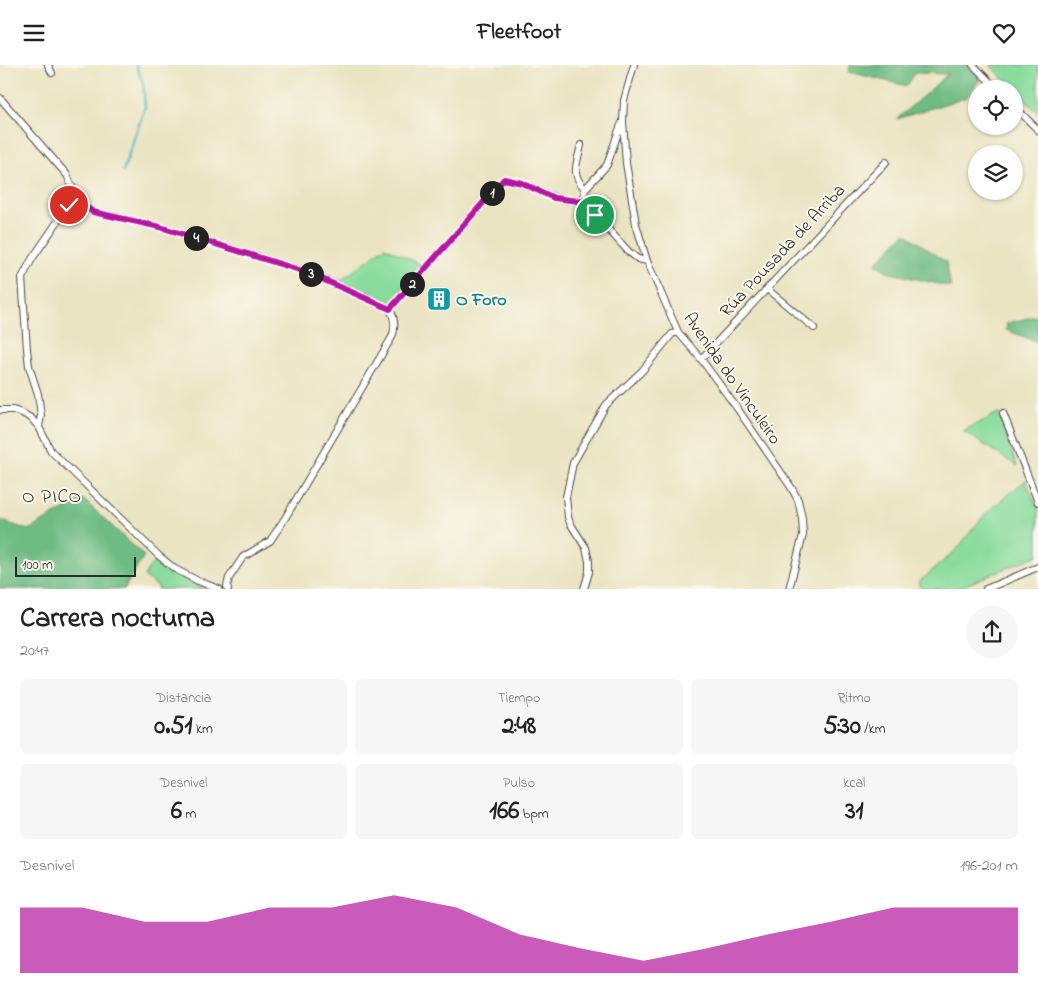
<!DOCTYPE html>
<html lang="es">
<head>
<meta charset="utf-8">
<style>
  :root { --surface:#fff; --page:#f6f6f6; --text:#222; --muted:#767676; --accent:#b5179e }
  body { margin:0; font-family:"Indie Flower",sans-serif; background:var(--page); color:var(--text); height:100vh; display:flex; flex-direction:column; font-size:19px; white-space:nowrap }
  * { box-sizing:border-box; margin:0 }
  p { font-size:16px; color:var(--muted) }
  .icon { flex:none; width:28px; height:28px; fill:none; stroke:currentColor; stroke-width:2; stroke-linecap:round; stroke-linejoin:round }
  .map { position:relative; height:524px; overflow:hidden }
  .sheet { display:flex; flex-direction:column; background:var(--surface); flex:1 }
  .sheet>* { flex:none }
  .tools { position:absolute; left:968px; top:15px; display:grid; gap:10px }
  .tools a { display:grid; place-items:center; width:55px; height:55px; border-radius:50%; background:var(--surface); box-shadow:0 1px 4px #0004; font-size:25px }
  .scale { position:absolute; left:15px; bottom:12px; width:121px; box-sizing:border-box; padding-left:5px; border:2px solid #2b2b2b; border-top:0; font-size:14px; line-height:18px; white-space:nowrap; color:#2b2b2b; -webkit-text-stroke:4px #fbf7ec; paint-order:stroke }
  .pin { position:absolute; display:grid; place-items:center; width:42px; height:42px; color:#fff; margin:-21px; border:2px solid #fff; border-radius:50%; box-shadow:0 1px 5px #0007 }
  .km { position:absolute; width:25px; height:25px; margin:-12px; border-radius:50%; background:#222; color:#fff; font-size:14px; line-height:25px; text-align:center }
  .round { display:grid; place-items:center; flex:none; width:52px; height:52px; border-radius:26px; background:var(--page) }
  .summary { display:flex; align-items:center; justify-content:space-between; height:85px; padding:0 20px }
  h1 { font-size:28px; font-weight:700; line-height:38px }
  .metrics { display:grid; grid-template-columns:repeat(3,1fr); gap:8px; height:85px; padding:5px 20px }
  .metrics div { display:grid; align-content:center; border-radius:8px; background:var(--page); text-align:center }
  .metrics b { font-size:25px; font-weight:700 }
  .metrics small { font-size:14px; font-weight:400 }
  .metrics p { font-size:14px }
  .chart { height:140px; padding:10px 20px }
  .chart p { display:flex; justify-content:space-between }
  .chart svg { width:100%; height:90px; margin-top:5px; fill:var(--accent); opacity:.7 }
  header { display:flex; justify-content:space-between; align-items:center; height:65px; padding:0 20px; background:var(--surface); font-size:22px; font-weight:700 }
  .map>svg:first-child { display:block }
  .green { fill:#89dc9d; stroke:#5a8464 }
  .forest { fill:#6ebc84; stroke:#4c7458 }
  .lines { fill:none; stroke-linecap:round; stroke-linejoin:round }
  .stream { stroke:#4ebcc7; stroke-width:2.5 }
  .street-casing { stroke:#484742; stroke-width:8 }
  .street { stroke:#fff; stroke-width:6 }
  .route-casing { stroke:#fff; stroke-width:10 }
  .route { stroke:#b5179e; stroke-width:6 }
  .labels { text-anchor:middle; stroke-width:4; stroke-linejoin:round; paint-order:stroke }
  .street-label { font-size:18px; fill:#2b2b2b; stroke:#fbf7ec }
  .culture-label { font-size:18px; font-weight:bold; fill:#0d838f; stroke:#fbf7ec; text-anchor:start }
  .neighbourhood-label { font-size:19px; letter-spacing:1px; fill:#2b2b2b; stroke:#fbf7ec }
</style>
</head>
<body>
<header><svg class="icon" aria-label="menu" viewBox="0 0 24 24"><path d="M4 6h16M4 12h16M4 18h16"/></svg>Fleetfoot<svg class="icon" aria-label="heart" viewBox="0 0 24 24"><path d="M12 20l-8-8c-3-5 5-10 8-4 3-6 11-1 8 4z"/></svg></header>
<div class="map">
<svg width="1038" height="524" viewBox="0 0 1038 524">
  <rect width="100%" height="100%" fill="#fbf7ec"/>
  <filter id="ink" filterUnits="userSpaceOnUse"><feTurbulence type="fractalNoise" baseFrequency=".02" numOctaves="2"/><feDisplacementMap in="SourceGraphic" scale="10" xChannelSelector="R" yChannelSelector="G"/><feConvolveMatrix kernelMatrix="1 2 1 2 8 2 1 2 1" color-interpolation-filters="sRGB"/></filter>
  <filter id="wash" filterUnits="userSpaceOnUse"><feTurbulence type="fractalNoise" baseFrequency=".0096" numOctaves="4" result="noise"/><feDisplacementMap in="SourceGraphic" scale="20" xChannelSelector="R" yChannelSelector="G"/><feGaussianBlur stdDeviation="1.12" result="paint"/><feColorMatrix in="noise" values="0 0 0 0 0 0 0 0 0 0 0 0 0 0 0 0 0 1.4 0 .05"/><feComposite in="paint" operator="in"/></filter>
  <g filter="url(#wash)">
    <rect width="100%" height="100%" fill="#ebe4c3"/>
    <path class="green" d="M990 0H1038V48Z
      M385 182 422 200 389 239 339 217Z
      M998 348 1017 401 963 366Z
      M1026 415 1038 445V490L956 524H921L919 517 956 485 985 449Z
      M157 494C172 508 187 517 206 524H158L159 522 144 512 148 504Z"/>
    <path class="forest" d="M850 0H968L980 14 967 32 897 54 948 9 915 8 907 21 849 7Z
      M905 168 946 197 951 222 891 208 875 199Z
      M1036 251H1038V277L1006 265 1007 258Z
      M83 434 144 491 124 524H0V455L28 465Z"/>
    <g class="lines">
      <path class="stream" d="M123 106 145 42 143 18 136 0"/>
    </g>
  </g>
  <g filter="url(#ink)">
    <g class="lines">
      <defs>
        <path id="street" d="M48 0 52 8
          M634 0 624 35 623 57 626 98 636 159 647 196 678 267 701 294 739 346 791 422 798 435 802 453 803 470 789 524
          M973 0 997 24
          M0 33 67 110 73 124 75 134 93 147 160 162 307 207 390 244C395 254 396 262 392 272L284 455 270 476 243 492 229 513 227 521 228 524
          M1014 41 1038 65
          M622 58 619 65 607 100 585 124 584 135 595 150 629 187 638 194 647 196
          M581 80C577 100 570 108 585 124
          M767 224 814 263
          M390 244 504 114C511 116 517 117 523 119 545 127 558 139 584 135
          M701 294 886 97
          M0 345H13L22 348 31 353 39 362 51 386 158 490 175 504 198 516 219 524
          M1003 348 1038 437
          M39 362 41 350 38 329 29 301 27 284 22 213 32 194 69 140 75 134
          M584 524 589 507V496L586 483 570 458 568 452 566 432 573 398 606 340 642 306 672 269 678 267
          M986 524 1038 502"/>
      </defs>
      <use href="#street" class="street-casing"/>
      <use href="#street" class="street"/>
    </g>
  </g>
  <g class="lines" filter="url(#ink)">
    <defs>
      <path id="route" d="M69 140 75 134 93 147 160 162 306 207 390 244 504 114 522 118 554 133 579 136 584 135 595 150"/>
    </defs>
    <use href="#route" class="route-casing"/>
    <use href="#route" class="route"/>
  </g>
  <defs>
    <symbol id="building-square" viewBox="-11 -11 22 22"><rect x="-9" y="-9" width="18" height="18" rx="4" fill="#0f9aa8" stroke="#fbf7ec"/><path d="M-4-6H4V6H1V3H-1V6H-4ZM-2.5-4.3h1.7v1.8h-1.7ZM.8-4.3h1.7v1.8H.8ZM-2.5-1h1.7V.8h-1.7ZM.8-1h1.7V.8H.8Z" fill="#fff"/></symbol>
  </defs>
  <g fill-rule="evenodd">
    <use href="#building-square" x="425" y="220" width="28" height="28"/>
  </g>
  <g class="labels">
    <g class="street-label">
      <text transform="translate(782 185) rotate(-47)" y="6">Rúa Pousada de Arriba</text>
      <text transform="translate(733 313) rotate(55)" y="6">Avenida do Vinculeiro</text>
    </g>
    <g class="culture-label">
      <text x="456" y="240">O Foro</text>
    </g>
    <g class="neighbourhood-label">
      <text x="52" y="437">O PICO</text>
    </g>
  </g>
</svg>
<div class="tools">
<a><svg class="icon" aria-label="locate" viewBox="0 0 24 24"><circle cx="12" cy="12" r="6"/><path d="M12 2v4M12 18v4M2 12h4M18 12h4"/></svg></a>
<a><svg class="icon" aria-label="layers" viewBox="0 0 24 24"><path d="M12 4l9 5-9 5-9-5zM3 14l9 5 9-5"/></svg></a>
</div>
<div class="scale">100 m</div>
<div class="pin" style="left:595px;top:150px;background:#1e9e55"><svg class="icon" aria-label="arrive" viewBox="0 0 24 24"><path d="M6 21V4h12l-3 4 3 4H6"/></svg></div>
<div class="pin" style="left:69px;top:140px;background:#d93025"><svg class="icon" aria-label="check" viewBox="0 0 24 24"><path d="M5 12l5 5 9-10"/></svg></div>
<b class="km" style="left:492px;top:128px">1</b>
<b class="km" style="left:412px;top:219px">2</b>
<b class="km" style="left:311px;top:209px">3</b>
<b class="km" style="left:196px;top:173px">4</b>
</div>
<section class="sheet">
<div class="summary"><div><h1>Carrera nocturna</h1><p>20:47</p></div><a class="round"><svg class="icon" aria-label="share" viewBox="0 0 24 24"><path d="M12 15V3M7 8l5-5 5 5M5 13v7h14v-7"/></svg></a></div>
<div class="metrics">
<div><p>Distancia</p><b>0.51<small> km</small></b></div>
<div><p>Tiempo</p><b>2:48</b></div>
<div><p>Ritmo</p><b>5:30<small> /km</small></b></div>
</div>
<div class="metrics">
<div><p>Desnivel</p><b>6<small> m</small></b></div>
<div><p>Pulso</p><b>166<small> bpm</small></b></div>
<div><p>kcal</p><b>31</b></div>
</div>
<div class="chart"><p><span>Desnivel</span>196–201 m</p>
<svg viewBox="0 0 160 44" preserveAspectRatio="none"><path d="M0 44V12L10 12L20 19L30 19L40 12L50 12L60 6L70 12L80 25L90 32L100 38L110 32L120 25L130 19L140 12L150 12L160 12V44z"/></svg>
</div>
</section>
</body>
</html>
